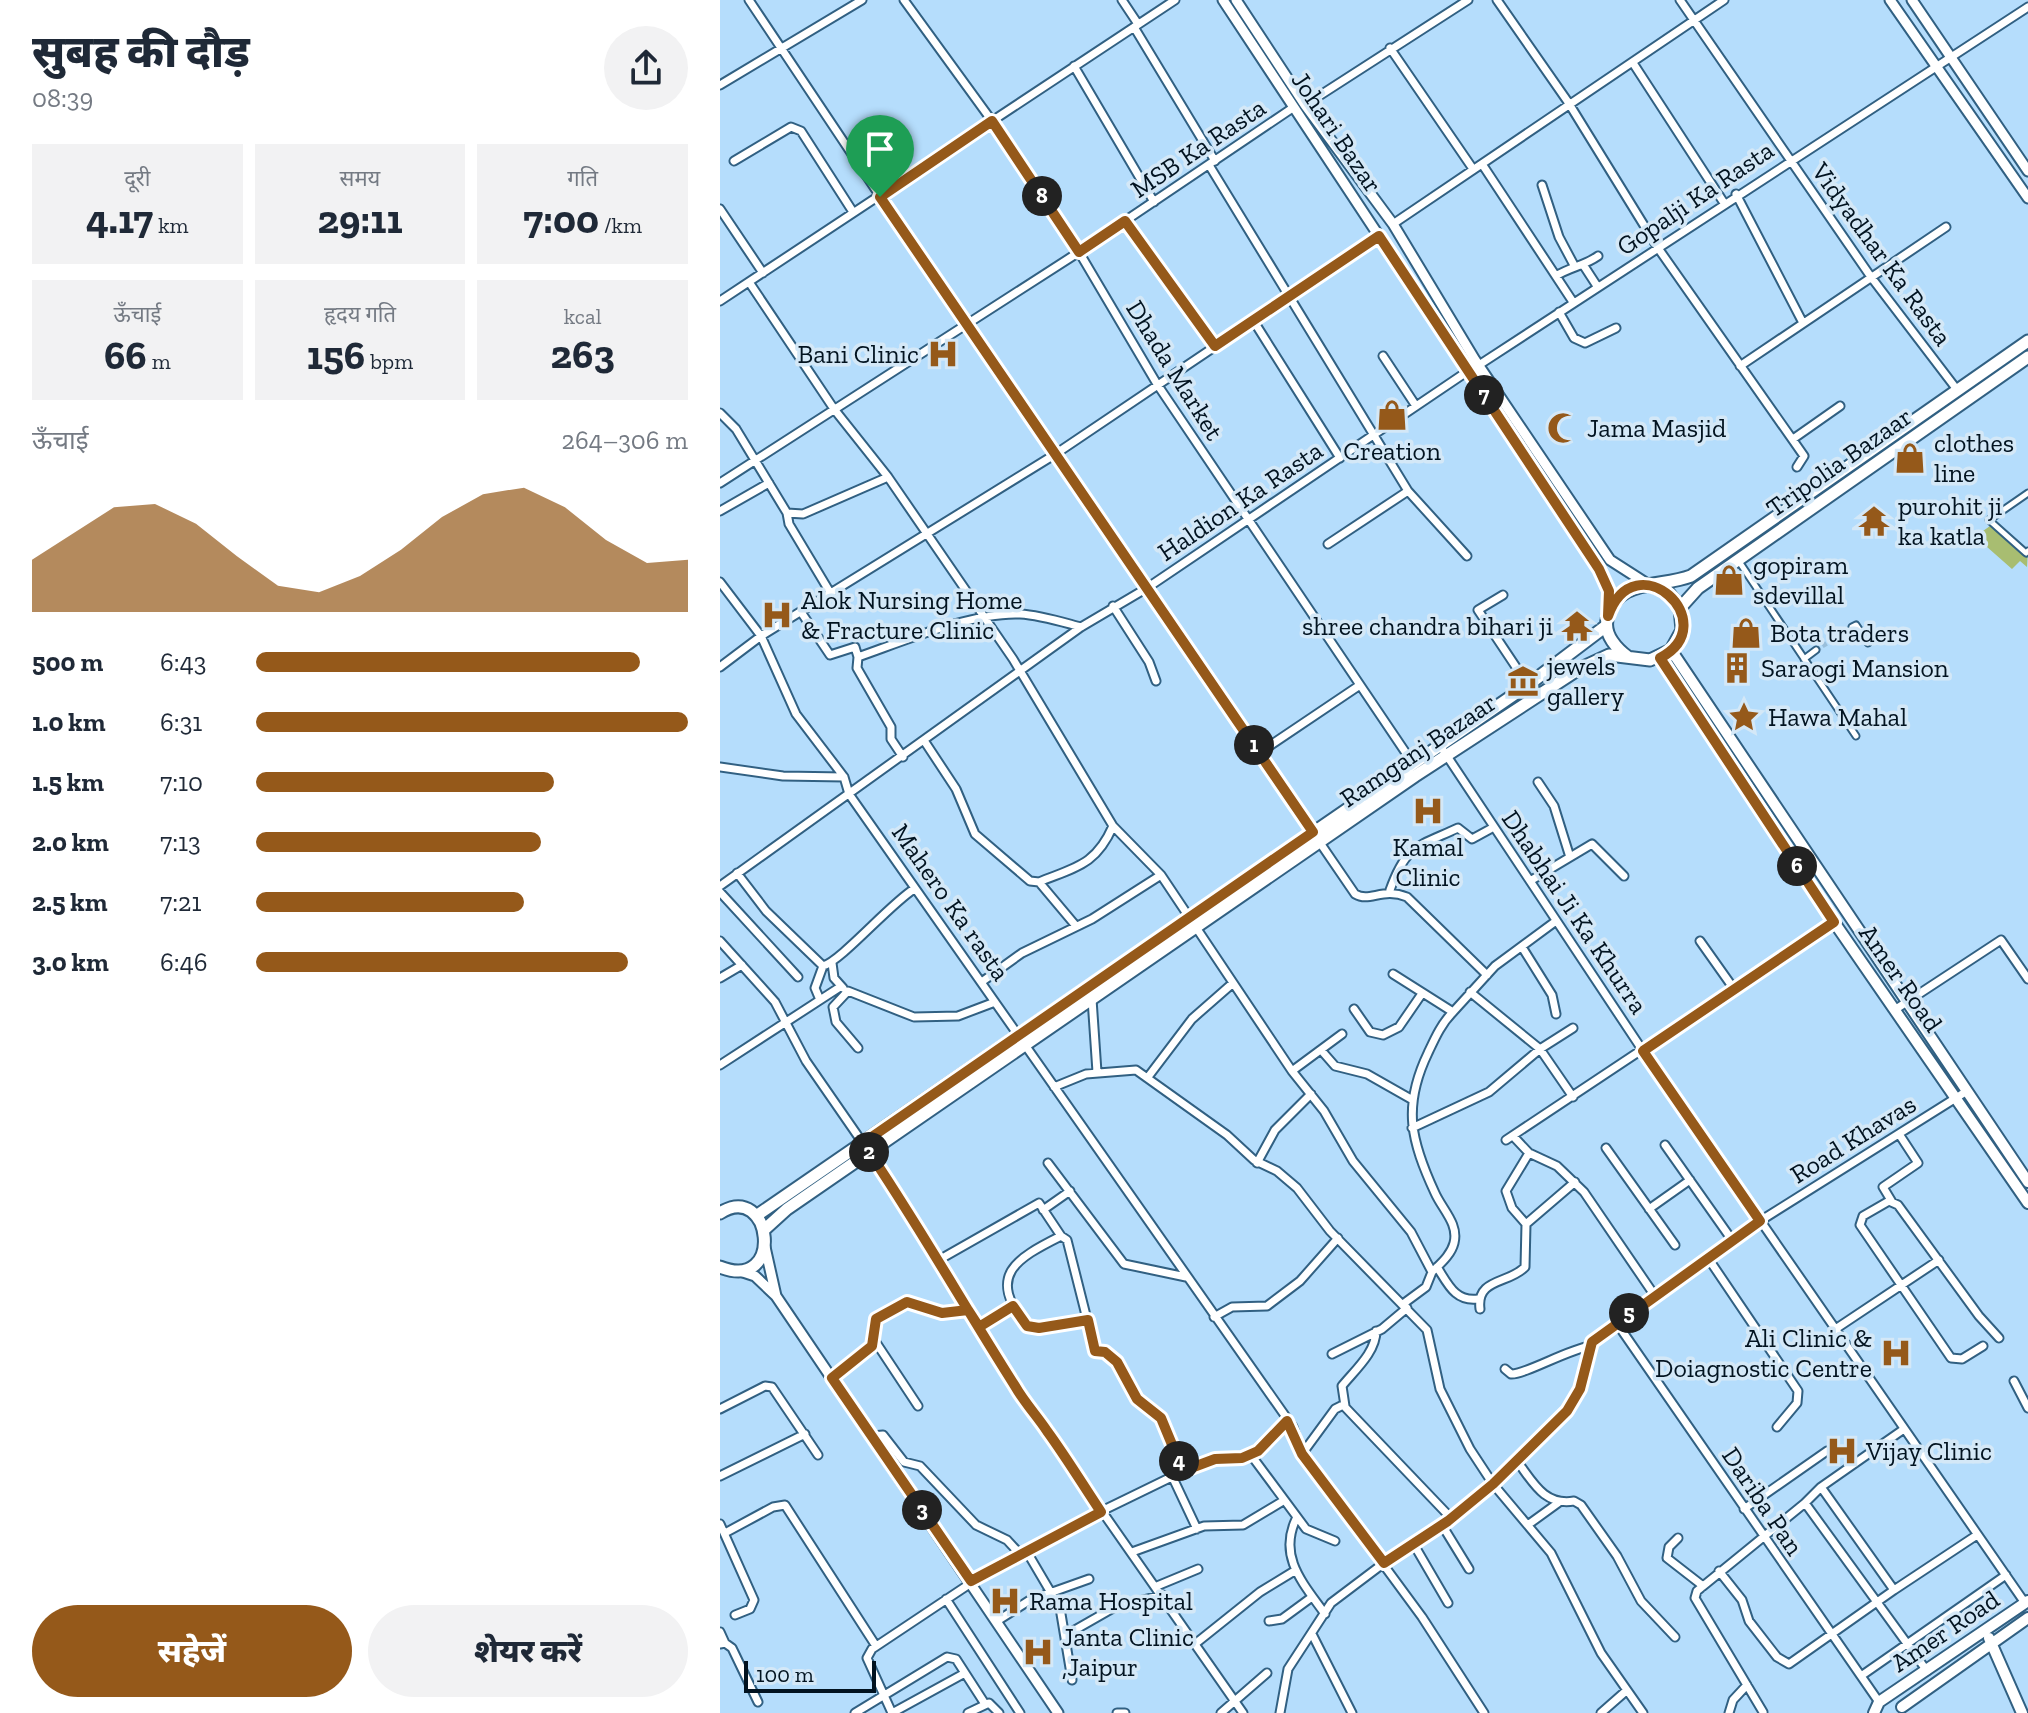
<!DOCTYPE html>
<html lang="hi">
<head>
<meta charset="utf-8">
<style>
  :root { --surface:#fff; --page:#f2f2f3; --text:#1f2937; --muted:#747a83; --accent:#95591a }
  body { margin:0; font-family:"Zilla Slab","Noto Sans Devanagari",serif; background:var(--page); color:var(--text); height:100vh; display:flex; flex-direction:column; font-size:30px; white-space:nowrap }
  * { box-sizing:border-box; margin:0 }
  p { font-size:26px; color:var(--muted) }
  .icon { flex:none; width:44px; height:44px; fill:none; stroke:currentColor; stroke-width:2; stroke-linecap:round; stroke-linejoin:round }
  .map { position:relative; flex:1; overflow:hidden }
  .panel { display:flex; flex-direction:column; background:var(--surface); width:720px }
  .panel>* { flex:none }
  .scale { position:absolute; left:24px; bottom:20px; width:132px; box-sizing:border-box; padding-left:8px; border:4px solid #021320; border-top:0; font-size:22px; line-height:28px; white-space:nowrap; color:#021320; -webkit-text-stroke:6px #d4e8f7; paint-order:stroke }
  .pin { position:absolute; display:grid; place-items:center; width:68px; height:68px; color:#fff; margin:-82px -34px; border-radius:50% 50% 50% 0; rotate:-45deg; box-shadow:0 0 8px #0007 }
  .pin .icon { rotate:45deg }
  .km { position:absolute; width:40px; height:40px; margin:-20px; border-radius:50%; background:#222; color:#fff; font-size:22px; line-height:40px; text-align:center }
  .round { display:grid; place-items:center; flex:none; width:84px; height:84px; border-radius:42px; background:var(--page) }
  .overview { display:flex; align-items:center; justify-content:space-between; height:136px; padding:0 32px }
  h1 { font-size:44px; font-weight:800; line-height:60px }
  .stats { display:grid; grid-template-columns:repeat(3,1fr); gap:12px; height:136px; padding:8px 32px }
  .stats div { display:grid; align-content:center; border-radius:0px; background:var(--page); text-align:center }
  .stats b { font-size:40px; font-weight:800 }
  .stats small { font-size:22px; font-weight:400 }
  .stats p { font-size:22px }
  .chart { height:224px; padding:16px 32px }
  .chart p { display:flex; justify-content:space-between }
  .chart svg { width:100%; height:144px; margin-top:8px; fill:var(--accent); opacity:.7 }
  .cta { display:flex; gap:16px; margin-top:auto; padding:16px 32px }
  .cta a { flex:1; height:92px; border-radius:48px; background:var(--accent); color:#fff; font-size:32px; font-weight:800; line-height:92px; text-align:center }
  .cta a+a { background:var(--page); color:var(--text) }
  ul { padding:0 32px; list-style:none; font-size:26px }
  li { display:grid; grid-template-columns:128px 96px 1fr; align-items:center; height:60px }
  li i { height:20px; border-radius:10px; background:var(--accent) }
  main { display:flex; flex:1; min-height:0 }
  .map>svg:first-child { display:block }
  .green { fill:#a8bd71 }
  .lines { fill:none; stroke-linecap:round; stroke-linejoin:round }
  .pedestrian-tunnel { stroke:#9abfdb; stroke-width:5; stroke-dasharray:5 2.5; stroke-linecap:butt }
  .pedestrian-casing { stroke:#316082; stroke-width:9 }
  .minor-casing { stroke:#316082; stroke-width:11 }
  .tertiary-casing { stroke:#316082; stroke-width:13 }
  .secondary-casing { stroke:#316082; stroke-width:14 }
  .primary-casing { stroke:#316082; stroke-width:15 }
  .pedestrian { stroke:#fff; stroke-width:5 }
  .minor { stroke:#fff; stroke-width:7 }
  .tertiary { stroke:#fff; stroke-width:9 }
  .secondary { stroke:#fff; stroke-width:10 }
  .primary { stroke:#fff; stroke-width:11 }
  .route-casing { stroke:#fff; stroke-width:16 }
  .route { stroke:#95591a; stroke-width:10 }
  .labels { text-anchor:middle; stroke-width:7; stroke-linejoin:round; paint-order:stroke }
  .street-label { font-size:26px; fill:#021320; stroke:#d4e8f7 }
  .poi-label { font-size:26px; fill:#021320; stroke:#d4e8f7; text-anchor:start }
</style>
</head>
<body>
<main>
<section class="panel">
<div class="overview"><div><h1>सुबह की दौड़</h1><p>08:39</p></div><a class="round"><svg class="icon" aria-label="share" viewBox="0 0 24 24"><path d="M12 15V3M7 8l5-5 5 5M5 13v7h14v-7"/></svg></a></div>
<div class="stats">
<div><p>दूरी</p><b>4.17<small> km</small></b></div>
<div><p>समय</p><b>29:11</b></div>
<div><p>गति</p><b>7:00<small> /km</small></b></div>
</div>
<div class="stats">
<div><p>ऊँचाई</p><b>66<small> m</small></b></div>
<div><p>हृदय गति</p><b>156<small> bpm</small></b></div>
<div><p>kcal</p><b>263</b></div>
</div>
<div class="chart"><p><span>ऊँचाई</span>264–306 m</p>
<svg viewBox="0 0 160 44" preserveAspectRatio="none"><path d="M0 44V28L10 20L20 12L30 11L40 17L50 27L60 36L70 38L80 33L90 25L100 15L110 8L120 6L130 12L140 22L150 29L160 28V44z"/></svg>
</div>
<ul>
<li><b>500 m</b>6:43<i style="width:89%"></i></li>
<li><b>1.0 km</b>6:31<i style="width:100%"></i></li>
<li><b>1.5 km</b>7:10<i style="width:69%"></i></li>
<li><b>2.0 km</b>7:13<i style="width:66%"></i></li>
<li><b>2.5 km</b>7:21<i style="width:62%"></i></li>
<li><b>3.0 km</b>6:46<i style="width:86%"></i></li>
</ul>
<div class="cta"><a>सहेजें</a><a>शेयर करें</a></div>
</section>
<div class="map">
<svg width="1308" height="1713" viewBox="0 0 1308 1713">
  <rect width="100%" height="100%" fill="#b5ddfc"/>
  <path class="green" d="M1270 526 1302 554 1308 549 1307 567 1300 561 1292 569 1258 539 1256 536Z"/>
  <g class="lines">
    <path class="pedestrian-tunnel" d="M1096 650 1132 627"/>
    <defs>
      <path id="pedestrian" d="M1308 493 1269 520 1306 553 1308 551
        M1018 560 1136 736
        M1132 627 1136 625 1148 643
        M1084 659 1096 650"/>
      <path id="minor" d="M29 0 246 325 635 894C650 903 662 887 687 897L767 975
        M184 0 272 121 359 252 437 384 692 762
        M402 0 418 24
        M777 0 848 102 938 248 1084 456 1077 467
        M960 0 1151 277 1238 391
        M414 27 495 161
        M670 48 753 169
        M913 63 1004 203
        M354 66 434 202
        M0 85 142 0
        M585 105 748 0
        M14 161 71 127 81 131 133 212
        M762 164 853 302
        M489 165 688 491 747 556
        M822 185 839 237 855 267
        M1016 194 1083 323
        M0 209 43 273
        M405 221 495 346
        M673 224 1004 0
        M864 266 877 286
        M836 276C850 267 864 266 878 256
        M29 282 114 409 168 477 293 659 393 826 441 875 572 1071 604 1111 633 1161 691 1232 712 1272 706 1287 683 1304
        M0 301 455 0
        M839 312 854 338 865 343 896 328
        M533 320 620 458
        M663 356 696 406
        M759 365 1308 7
        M1020 366 1226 227
        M0 413 16 429 67 513 83 514 168 477
        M1073 439 1120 406
        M0 483 359 252 574 107
        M0 511 49 483
        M67 513 69 524 111 594
        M608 544 688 491
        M0 582 41 636 76 714 124 777 129 794 573 1427 582 1454 702 1617 764 1713
        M783 595 758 610 808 685
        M393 606 429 662 436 681
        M81 612 110 655 135 647 138 657
        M0 667 41 636 334 455 659 236
        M205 742 236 789 255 834 310 881 319 882C356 867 376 865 393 826
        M719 744 923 1051 1305 1603
        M539 753 640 685
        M183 757 171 739V727L137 668 138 657C184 641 252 612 300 614 320 615 342 622 361 627
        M0 767 63 776 124 777
        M818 782 834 806 849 854
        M17 873 46 911 103 966C121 961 169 905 194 889
        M810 881 872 844 904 876
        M319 882 356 926
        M0 886 361 627 427 588 748 371
        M670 890C686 845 697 847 738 828L752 839 774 827
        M0 892 78 977
        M0 941 55 1002 86 1061 149 1152 298 1391 523 1713
        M980 941 1014 989
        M802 947 832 995 836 1014
        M112 963 114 978 123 988
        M673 974 733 1012C721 1024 715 1038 708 1053 682 1107 691 1141 715 1193 722 1209 739 1224 734 1243 731 1255 720 1264 712 1272
        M0 978 22 965
        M263 981 302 953 372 919 441 875
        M750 992 820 1049 853 1097
        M372 999 377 1072
        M100 1000 95 988 103 966
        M634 1009 650 1032 663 1035 679 1027 701 995
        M1176 1009 1281 940 1308 979
        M733 1012 775 966 836 921
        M138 1048 116 1022 113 1007 128 991 194 1017 238 1016 275 1002
        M601 1050 615 1066 647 1074 691 1099
        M0 1065 120 987
        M572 1071 622 1034
        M428 1077 472 1019 513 983
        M334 1087 366 1074 416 1070 507 1135 534 1160 557 1171 577 1188 610 1231 707 1330 720 1389 750 1449 773 1484 831 1553 881 1653 923 1713
        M692 1128 769 1092 820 1049 853 1028
        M793 1136 809 1153 837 1166 864 1192 935 1296
        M786 1140 1114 922
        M945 1145 1012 1240
        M886 1148 955 1245
        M328 1163 404 1264 466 1277
        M537 1163 555 1130 591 1094
        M1172 1202 1163 1187 1198 1163 1179 1134
        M929 1209 970 1180
        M323 1210 350 1191
        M806 1224 792 1208 786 1191 809 1153
        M341 1236C295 1259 266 1276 307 1326L319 1328 368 1320
        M988 1258 1078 1391 1077 1403 1057 1427
        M217 1261 319 1203 341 1236 347 1240 375 1351 385 1352 397 1362 417 1399 441 1418 463 1471
        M717 1267C728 1284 735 1302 758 1299
        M760 1309C756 1278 789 1284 805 1267L806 1224 855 1182
        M494 1317 512 1307 547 1306 580 1281 618 1238
        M896 1322 1159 1702
        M259 1327 293 1306
        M1114 1330 1219 1260
        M155 1341 198 1406
        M1263 1346 1242 1359 1231 1358 1140 1225 1143 1216 1169 1201 1178 1205 1259 1316 1279 1338
        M612 1354 662 1329 687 1308
        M785 1369 791 1374C804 1375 847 1350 870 1346
        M112 1378 152 1346 156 1319 187 1302 222 1313 248 1310
        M1294 1381 1308 1408
        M625 1406 622 1386C635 1370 656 1352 656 1331
        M0 1409 45 1386 52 1387 98 1455
        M1184 1429 1101 1487 1085 1503 1207 1671
        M152 1436 163 1435 184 1462 200 1466 256 1525 287 1540 300 1554
        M582 1454 615 1409 623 1405 731 1518
        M531 1455 586 1529 615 1541
        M797 1461C813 1482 824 1506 854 1501L861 1505 897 1556 921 1601 955 1637
        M0 1476 85 1434
        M452 1476 477 1529
        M1024 1509 1107 1451
        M576 1519C558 1557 583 1583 605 1614
        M0 1524 34 1600 30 1609 15 1615
        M809 1524 838 1503
        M722 1525 749 1569
        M5 1533 53 1507 65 1505 156 1646
        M958 1538 949 1547 947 1558 983 1586
        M693 1543 728 1603
        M307 1552 340 1608 352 1680
        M412 1552 484 1526 523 1525 563 1501
        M999 1571 1022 1600 1029 1621 1057 1657 1069 1664 1174 1590 1101 1487
        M437 1586 478 1569
        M1174 1590 1257 1535
        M226 1599 300 1713
        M277 1621 310 1600 369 1579
        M549 1621 562 1619 592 1597
        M0 1632 5 1643
        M592 1634 632 1713
        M346 1635 395 1607 443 1595
        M0 1644 5 1643 12 1648 38 1702
        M475 1644 540 1592 576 1570
        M245 1673 172 1713 147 1658 152 1649 284 1561 323 1545 353 1525 470 1468 495 1459 522 1458 538 1451 567 1421
        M1141 1676 1286 1575
        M1043 1712 975 1598 977 1591 1085 1503
        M135 1713 227 1657 236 1659 265 1704
        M248 1713 269 1703 279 1713
        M397 1713H405
        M501 1713 547 1673
        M560 1713 568 1669 611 1603 664 1563 728 1521 773 1484 847 1411 860 1389 872 1342 1040 1221 1247 1091
        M881 1713 906 1691
        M1009 1713 1013 1700 1027 1685"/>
      <path id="tertiary" d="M503 0 879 569 889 591 888 612
        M516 0 585 105 673 224 755 360 890 560 929 585
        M1170 0 1308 198
        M1192 0 1308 171
        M45 1247 56 1296
        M20 1271 35 1276 56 1296 338 1713"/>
      <path id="secondary" d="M951 650 1308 1182
        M940 658 1114 922 1308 1203
        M1269 1638 1302 1713
        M1182 1707 1308 1618
        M1154 1713 1159 1702 1308 1601"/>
      <path id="primary" d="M960 608 978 588 1308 357
        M908 657C897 649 884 635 887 620 894 578 940 588 971 576L1308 341
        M0 1213C52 1180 66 1293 0 1267
        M36 1216 808 685 886 626
        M45 1229 67 1209 695 776 859 669 889 655 930 660 951 650 962 630 960 608 948 592 930 585"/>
    </defs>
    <use href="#pedestrian" class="pedestrian-casing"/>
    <use href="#minor" class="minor-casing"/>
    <use href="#tertiary" class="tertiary-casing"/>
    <use href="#secondary" class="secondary-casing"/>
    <use href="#primary" class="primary-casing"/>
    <use href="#pedestrian" class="pedestrian"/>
    <use href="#minor" class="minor"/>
    <use href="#tertiary" class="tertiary"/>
    <use href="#secondary" class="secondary"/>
    <use href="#primary" class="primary"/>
  </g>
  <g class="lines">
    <defs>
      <path id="route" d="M160 197 593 832 143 1143C197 1222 244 1306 295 1386 304 1402 317 1416 327 1431 346 1457 363 1485 381 1512L251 1581 112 1378 152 1346 156 1319 187 1302 222 1313 248 1310 259 1327 293 1306 307 1326 319 1328 368 1320 375 1351 385 1352 397 1362 417 1399 441 1418 463 1471 495 1459 522 1458 538 1451 567 1421 582 1454 664 1563 728 1521 773 1484 847 1411 860 1389 872 1342 1040 1221 923 1051 1114 922 940 658C1006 623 915 540 888 616L889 591 879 569 659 236 495 346 405 221 359 252 272 121 160 197"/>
    </defs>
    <use href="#route" class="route-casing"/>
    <use href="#route" class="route"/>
  </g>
  <defs>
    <symbol id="hospital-bare" viewBox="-9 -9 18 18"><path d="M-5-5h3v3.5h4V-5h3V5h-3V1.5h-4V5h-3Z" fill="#95591a" stroke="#d4e8f7" stroke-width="2.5" paint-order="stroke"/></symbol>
    <symbol id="shop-bare" viewBox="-9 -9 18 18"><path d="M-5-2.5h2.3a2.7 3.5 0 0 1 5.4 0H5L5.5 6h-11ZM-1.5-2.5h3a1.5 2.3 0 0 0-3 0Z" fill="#95591a" stroke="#d4e8f7" stroke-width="2.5" paint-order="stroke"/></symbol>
    <symbol id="mosque-bare" viewBox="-9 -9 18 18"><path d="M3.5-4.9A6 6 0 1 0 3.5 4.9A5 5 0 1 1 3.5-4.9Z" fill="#95591a" stroke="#d4e8f7" stroke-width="2.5" paint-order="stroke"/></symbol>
    <symbol id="temple-bare" viewBox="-9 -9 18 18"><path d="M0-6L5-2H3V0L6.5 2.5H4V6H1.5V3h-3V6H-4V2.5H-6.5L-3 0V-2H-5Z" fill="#95591a" stroke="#d4e8f7" stroke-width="2.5" paint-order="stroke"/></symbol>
    <symbol id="building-bare" viewBox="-9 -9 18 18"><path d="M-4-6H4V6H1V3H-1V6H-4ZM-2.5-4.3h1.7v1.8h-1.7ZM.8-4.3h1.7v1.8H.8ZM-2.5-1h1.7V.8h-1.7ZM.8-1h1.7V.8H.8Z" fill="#95591a" stroke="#d4e8f7" stroke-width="2.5" paint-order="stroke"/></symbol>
    <symbol id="museum-bare" viewBox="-9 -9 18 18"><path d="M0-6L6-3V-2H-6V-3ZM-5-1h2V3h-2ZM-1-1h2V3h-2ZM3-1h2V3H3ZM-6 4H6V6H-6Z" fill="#95591a" stroke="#d4e8f7" stroke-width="2.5" paint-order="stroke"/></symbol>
    <symbol id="sight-bare" viewBox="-9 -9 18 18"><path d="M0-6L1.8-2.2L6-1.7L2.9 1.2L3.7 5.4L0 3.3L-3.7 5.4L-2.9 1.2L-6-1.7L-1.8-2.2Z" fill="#95591a" stroke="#d4e8f7" stroke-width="2.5" paint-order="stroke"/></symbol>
  </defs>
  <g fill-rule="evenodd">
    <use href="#hospital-bare" x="201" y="332" width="44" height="44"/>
    <use href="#shop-bare" x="650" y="393" width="44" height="44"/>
    <use href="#mosque-bare" x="821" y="406" width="44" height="44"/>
    <use href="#shop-bare" x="1168" y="436" width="44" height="44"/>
    <use href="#temple-bare" x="1132" y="499" width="44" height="44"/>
    <use href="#shop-bare" x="987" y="558" width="44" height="44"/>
    <use href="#hospital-bare" x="35" y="593" width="44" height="44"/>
    <use href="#temple-bare" x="835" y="604" width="44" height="44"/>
    <use href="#shop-bare" x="1004" y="611" width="44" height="44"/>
    <use href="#building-bare" x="995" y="646" width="44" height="44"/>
    <use href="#museum-bare" x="781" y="659" width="44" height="44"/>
    <use href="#sight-bare" x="1002" y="695" width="44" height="44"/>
    <use href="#hospital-bare" x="686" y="789" width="44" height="44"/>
    <use href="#hospital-bare" x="1154" y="1331" width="44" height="44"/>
    <use href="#hospital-bare" x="1100" y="1429" width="44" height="44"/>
    <use href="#hospital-bare" x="263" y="1579" width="44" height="44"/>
    <use href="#hospital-bare" x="296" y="1630" width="44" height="44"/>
  </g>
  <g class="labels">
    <g class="street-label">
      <text transform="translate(617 132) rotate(56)" y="9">Johari Bazar</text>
      <text transform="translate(478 148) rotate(-34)" y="9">MSB Ka Rasta</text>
      <text transform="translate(975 198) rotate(-34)" y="9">Gopalji Ka Rasta</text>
      <text transform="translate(1162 254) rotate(54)" y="9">Vidyadhar Ka Rasta</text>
      <text transform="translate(455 370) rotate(58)" y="9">Dhada Market</text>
      <text transform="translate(1119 462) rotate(-35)" y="9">Tripolia Bazaar</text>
      <text transform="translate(520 501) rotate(-34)" y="9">Haldion Ka Rasta</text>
      <text transform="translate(698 750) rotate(-34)" y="9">Ramganj Bazaar</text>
      <text transform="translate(231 902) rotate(55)" y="9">Mahero Ka rasta</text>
      <text transform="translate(855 912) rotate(56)" y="9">Dhabhai Ji Ka Khurra</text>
      <text transform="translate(1181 978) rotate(55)" y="9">Amer Road</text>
      <text transform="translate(1133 1139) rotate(-32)" y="9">Road Khavas</text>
      <text transform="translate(1043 1501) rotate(56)" y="9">Dariba Pan</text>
      <text transform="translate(1225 1631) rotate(-34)" y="9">Amer Road</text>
    </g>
    <g class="poi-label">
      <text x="199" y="363" text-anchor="end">Bani Clinic</text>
      <text x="867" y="437">Jama Masjid</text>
      <text x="1214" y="452">clothes<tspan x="1214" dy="30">line</tspan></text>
      <text x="672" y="460" text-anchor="middle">Creation</text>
      <text x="1178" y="515">purohit ji<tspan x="1178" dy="30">ka katla</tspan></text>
      <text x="1033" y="574">gopiram<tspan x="1033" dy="30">sdevillal</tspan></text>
      <text x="81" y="609">Alok Nursing Home<tspan x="81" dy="30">&amp; Fracture Clinic</tspan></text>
      <text x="833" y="635" text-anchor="end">shree chandra bihari ji</text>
      <text x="1050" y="642">Bota traders</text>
      <text x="827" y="675">jewels<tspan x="827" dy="30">gallery</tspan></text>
      <text x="1041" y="677">Saraogi Mansion</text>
      <text x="1048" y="726">Hawa Mahal</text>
      <text x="708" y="856" text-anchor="middle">Kamal<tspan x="708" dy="30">Clinic</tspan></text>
      <text x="1152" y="1347" text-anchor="end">Ali Clinic &amp;<tspan x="1152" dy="30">Doiagnostic Centre</tspan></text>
      <text x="1146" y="1460">Vijay Clinic</text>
      <text x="309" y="1610">Rama Hospital</text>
      <text x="342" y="1646">Janta Clinic<tspan x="342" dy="30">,Jaipur</tspan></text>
    </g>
  </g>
</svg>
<div class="scale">100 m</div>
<div class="pin" style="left:160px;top:197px;background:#1e9e55"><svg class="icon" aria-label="arrive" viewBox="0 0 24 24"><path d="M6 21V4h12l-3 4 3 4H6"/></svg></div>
<b class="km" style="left:534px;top:745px">1</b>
<b class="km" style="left:149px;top:1152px">2</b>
<b class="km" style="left:202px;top:1510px">3</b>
<b class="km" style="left:459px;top:1461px">4</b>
<b class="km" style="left:909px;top:1313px">5</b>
<b class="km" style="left:1077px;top:866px">6</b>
<b class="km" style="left:764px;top:395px">7</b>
<b class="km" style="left:322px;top:196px">8</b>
</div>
</main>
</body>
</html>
